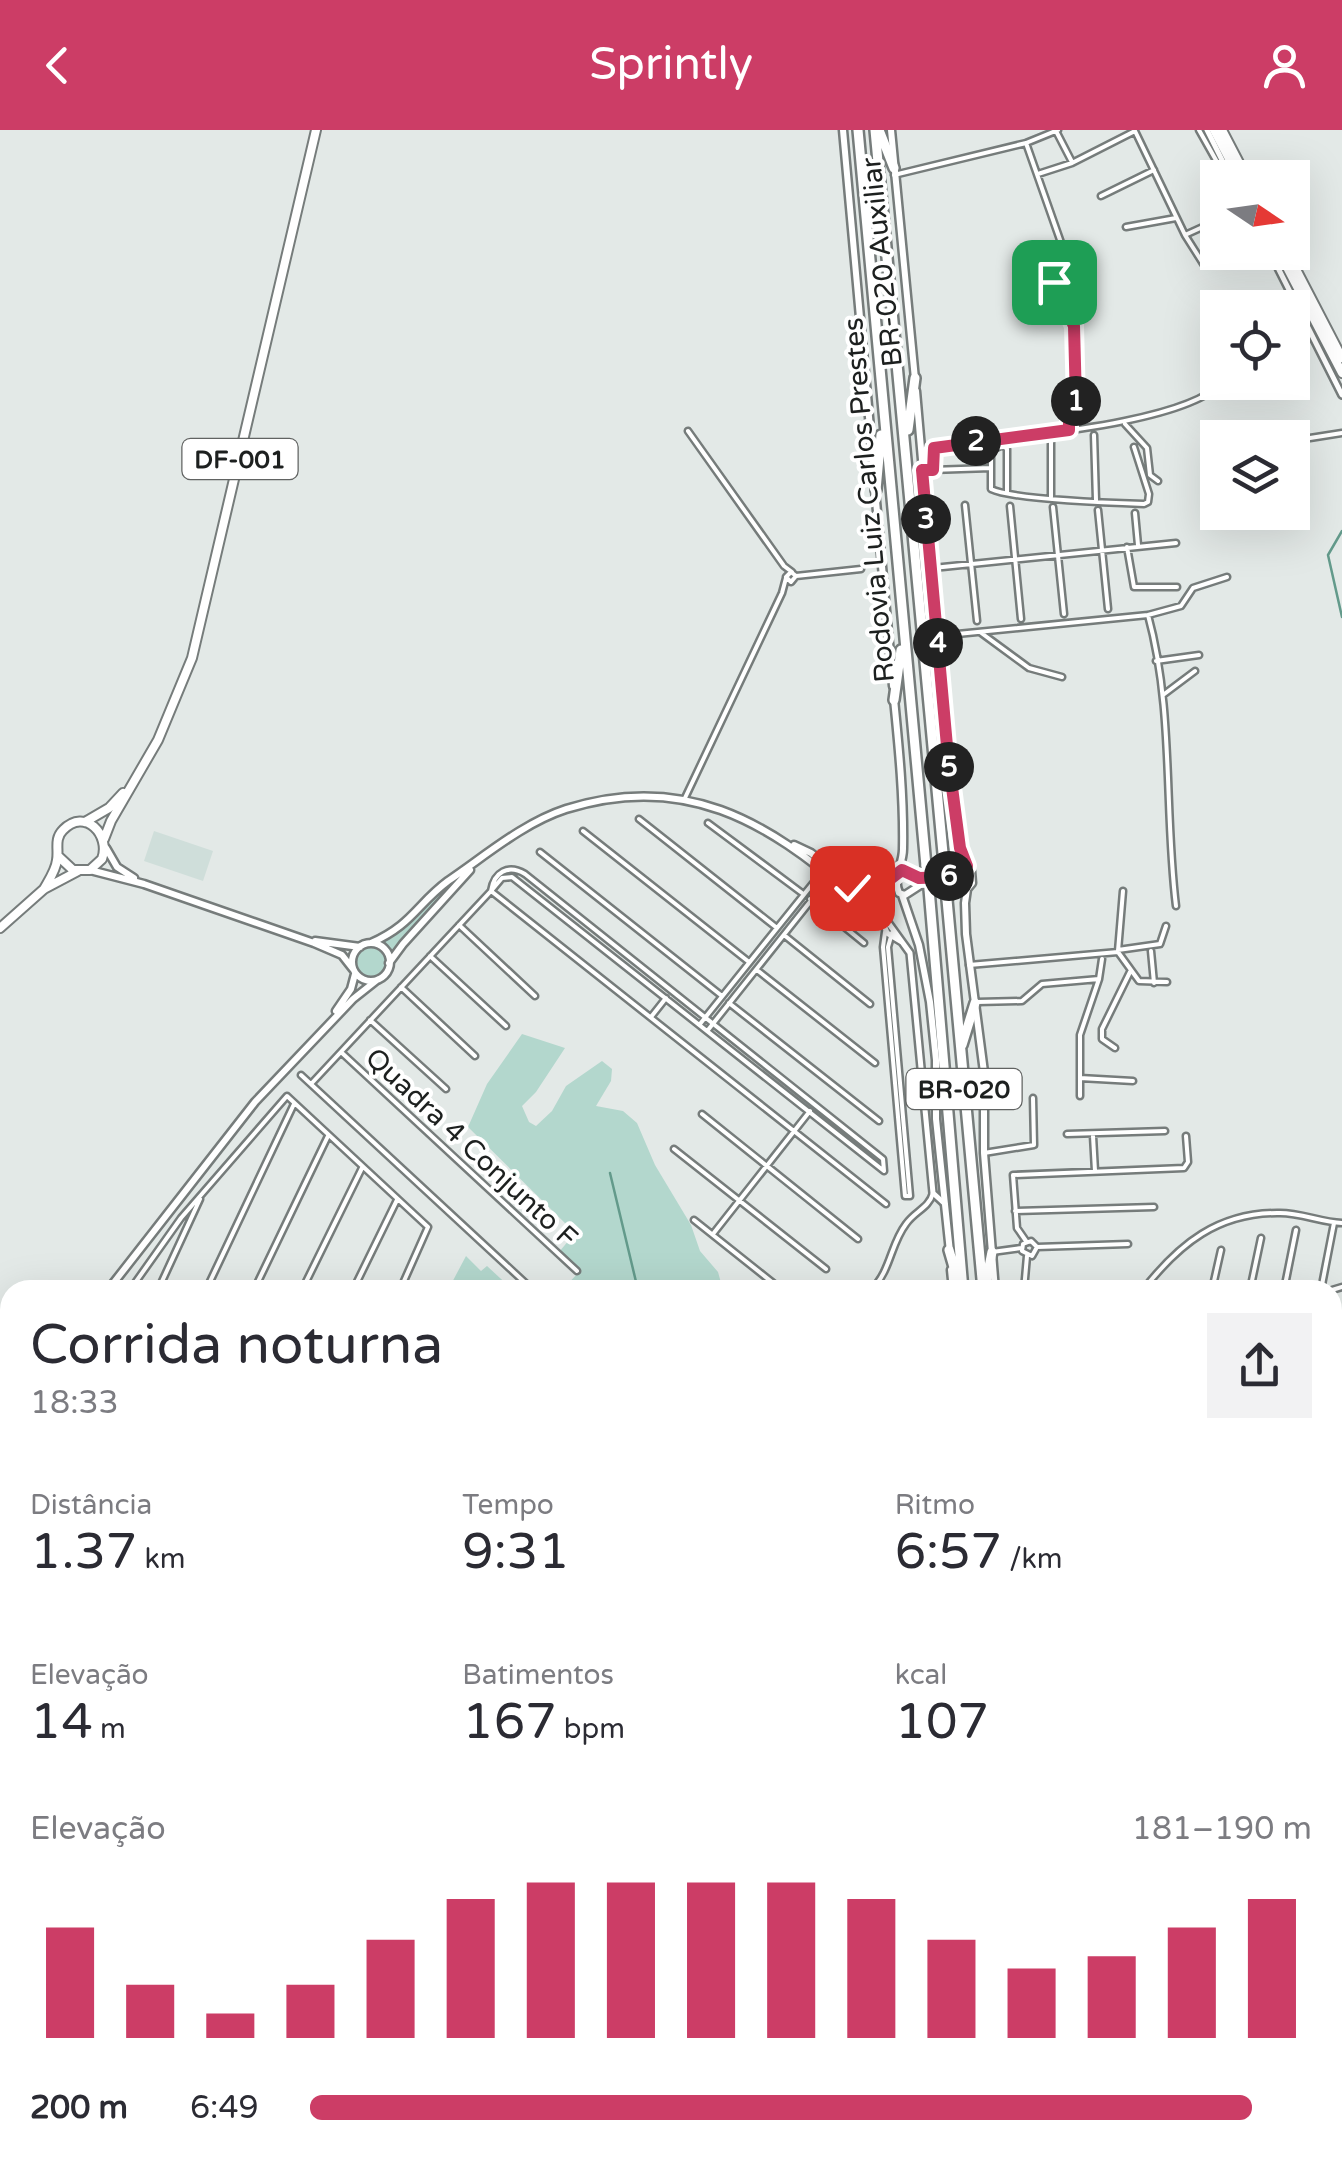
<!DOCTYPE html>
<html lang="pt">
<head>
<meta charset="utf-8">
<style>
  :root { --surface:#fff; --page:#f2f2f3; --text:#2b2b33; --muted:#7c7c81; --accent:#cc3d66 }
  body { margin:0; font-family:"Varela Round",sans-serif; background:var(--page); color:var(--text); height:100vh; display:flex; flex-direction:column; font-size:38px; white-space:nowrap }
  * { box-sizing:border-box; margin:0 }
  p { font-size:32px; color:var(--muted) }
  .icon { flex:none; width:55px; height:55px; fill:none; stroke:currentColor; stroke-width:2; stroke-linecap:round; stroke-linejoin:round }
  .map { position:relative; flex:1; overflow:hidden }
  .sheet { position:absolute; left:0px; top:1150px; width:1342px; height:885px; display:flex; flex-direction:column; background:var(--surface); border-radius:30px 30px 0 0; box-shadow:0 10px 40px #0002 }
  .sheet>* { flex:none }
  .needle { width:65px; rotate:103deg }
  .tools { position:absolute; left:1200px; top:30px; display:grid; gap:20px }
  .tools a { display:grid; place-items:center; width:110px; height:110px; border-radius:0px; background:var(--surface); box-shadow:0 10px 40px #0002; font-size:50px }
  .pin { position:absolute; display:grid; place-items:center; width:85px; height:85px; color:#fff; margin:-42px; border-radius:20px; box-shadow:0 5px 15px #0006 }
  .km { position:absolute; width:50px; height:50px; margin:-25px; border-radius:50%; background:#222; color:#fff; font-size:28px; line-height:50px; text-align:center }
  .round { display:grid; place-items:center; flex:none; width:105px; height:105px; border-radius:0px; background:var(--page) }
  .summary { display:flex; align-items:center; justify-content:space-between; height:170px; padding:0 30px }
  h1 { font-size:55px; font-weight:600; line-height:75px }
  .figures { display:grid; grid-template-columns:repeat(3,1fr); gap:15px; height:170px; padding:10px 30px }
  .figures div { display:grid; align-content:center }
  .figures b { font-size:50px; font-weight:600 }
  .figures small { font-size:28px; font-weight:400 }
  .figures p { font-size:28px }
  .chart { height:280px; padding:20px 30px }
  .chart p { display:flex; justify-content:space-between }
  .chart svg { width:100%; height:180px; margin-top:10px; stroke:var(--accent); stroke-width:6 }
  ul { padding:0 30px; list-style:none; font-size:32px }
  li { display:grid; grid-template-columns:160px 120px 1fr; align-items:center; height:75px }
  li i { height:25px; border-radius:12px; background:var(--accent) }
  header { display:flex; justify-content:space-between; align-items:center; height:130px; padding:0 30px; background:var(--accent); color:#fff; font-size:45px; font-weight:600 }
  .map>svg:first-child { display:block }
  .built { fill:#cfdeda }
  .green { fill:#b3d7cd }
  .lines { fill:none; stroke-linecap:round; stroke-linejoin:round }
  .stream { stroke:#639a8b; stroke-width:2.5 }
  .minor-casing { stroke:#767c7b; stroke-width:9 }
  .tertiary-casing { stroke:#767c7b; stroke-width:10 }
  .secondary-casing { stroke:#767c7b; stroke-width:11 }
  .primary-casing { stroke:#767c7b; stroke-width:12 }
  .trunk-casing { stroke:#767c7b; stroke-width:14 }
  .minor { stroke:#fff; stroke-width:4 }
  .tertiary { stroke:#fff; stroke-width:5 }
  .secondary { stroke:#fff; stroke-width:6 }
  .primary { stroke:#fff; stroke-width:8 }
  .trunk { stroke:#fff; stroke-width:9 }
  .trunk-bridge-casing { stroke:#767c7b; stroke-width:14; stroke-linecap:butt }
  .trunk-bridge { stroke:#fff; stroke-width:9 }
  .route-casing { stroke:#fff; stroke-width:20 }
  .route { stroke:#cc3d66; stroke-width:12 }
  .labels { text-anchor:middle; stroke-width:8; stroke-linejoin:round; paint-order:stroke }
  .shield { fill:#fff; stroke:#616362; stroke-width:2.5 }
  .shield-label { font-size:25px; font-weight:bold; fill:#1d201f }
  .street-label { font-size:28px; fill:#1d201f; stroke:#fff }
</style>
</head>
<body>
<header><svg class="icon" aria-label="back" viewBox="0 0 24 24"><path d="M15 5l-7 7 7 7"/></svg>Sprintly<svg class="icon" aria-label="person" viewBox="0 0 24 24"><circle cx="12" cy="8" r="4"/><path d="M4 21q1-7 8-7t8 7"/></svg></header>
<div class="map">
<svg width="1342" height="2035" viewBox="0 0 1342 2035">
  <rect width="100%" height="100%" fill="#e3e9e7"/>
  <path class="built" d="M154 701 213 721 203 751 144 731Z"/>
  <path class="green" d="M471 737 395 817 390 824 380 811 400 801 442 758Z
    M354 832a17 17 0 1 1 34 0a17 17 0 1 1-34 0Z
    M522 904 565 918 536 962 522 976 529 992 536 996 552 981 566 956 602 931 612 939 611 951 596 976 623 981 637 993 655 1035 691 1095 700 1121 718 1142 723 1160 563 1159 579 1142 559 1122 575 1103 468 997 487 954Z
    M466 1126 481 1141 487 1136 513 1160H448Z
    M929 2025H1056L1064 2035H931Z"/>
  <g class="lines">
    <path class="stream" d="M1342 401 1328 425 1342 487
      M610 1043 638 1160
      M956 2025V2035"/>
    <defs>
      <path id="minor" d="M1199 0 1226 48
        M1056 1 1072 32
        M1026 13 1065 124
        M1038 44 1072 33 1135 1 1185 105 1204 135
        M894 45 1026 13 1058 0
        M1101 66 1154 40
        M1126 97 1176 88
        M1185 105 1218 90
        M1063 117 1055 152 1075 196 1076 273 1069 287V300
        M1125 294 1147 318 1150 345 1158 351
        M1220 299 1310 308 1342 303
        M688 301 784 436 792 442
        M1094 305 1096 370
        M1051 309V367
        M931 340 991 338
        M933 340V318C995 308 1186 296 1222 252
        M1007 363V319L1003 315 991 320V359C1011 369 1115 373 1144 374L1148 372 1149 364 1134 317
        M965 375 977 491
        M1010 376 1021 489
        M1053 377 1064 484
        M1098 380 1108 479
        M1135 383 1138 415
        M1127 417 1134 457H1177
        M933 438 1176 413
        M791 442 796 446 791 452 786 447Z
        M796 446 861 439
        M1148 485C1174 580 1164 679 1176 776
        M980 502 1029 538 1062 547
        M937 506 1148 485 1181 476 1193 458 1227 447
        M1156 531 1199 525
        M1163 565 1195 541
        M684 670 782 463 786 448
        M639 689 777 798
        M708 693 802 763
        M583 701 749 832
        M540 722 722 866
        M491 761 886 1074
        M810 769 864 813
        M459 795 535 866
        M885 802 883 817 905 1066H910
        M892 803 888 817 910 1066
        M784 805 870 874
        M1118 820 1160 814 1166 796
        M1118 821 1123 761
        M1151 821 1154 853
        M430 826 506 896
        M969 835 1118 822 1139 851 1167 852
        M757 840 875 933
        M401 857 475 926
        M977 872 1022 871 1042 854 1099 849
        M729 873 879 991
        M651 887 666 868
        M370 890 446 959
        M700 894 818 747 827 744
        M708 900 825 753 832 752
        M1115 918 1102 909V899L1130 842
        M341 922 577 1141
        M301 945 533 1160
        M1080 948 1133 951
        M311 954 491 761 502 748 512 747 884 1041 883 1029 525 744C508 734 494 742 491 761
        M1080 966V905L1099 849 1102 829
        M702 984 858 1109
        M1067 1004 1165 1001
        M1093 1006 1095 1041
        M674 1019 826 1139
        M984 1023 1034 1015 1033 968
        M1015 1081 1154 1077
        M694 1090 782 1160
        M713 1104 810 981
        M1026 1111 1017 1098 1013 1045 1184 1038 1188 1032 1186 1006
        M1037 1117 1032 1126 1022 1121 1023 1114 1031 1111 1037 1117 1128 1114
        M992 1122 1021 1118
        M130 1160 181 1088 287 966 428 1097 400 1160
        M158 1160 200 1069
        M206 1160 294 974
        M254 1160 328 1006
        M302 1160 362 1038
        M353 1160 397 1070
        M871 1160C891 1141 890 1115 906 1094 915 1081 929 1078 933 1063
        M1024 1160 1027 1126
        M1143 1160C1179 1114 1218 1082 1280 1083 1301 1083 1321 1092 1342 1093
        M1212 1160 1221 1120
        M1250 1160 1261 1108
        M1284 1160 1296 1100
        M1321 1160 1334 1093
        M1332 1160 1342 1157
        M1332 1315 1342 1311
        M0 1330 10 1339
        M0 1364 10 1348
        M0 1428 10 1420
        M0 1483 10 1475
        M1332 1509 1342 1525
        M1332 1537 1342 1532
        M0 1540 10 1532
        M0 1595 10 1587
        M1332 1609 1342 1626
        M0 1649 10 1642
        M0 1707 10 1699
        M1339 1716 1342 1699
        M1332 1721 1342 1716
        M1332 1726 1342 1732
        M1332 1741 1342 1733
        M0 1761 10 1753
        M1342 1767 1339 1780 1342 1792
        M0 1785 10 1798
        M0 1817 10 1809
        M0 1821 10 1834
        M1332 1860 1342 1895
        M0 1871 10 1863
        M1332 1902 1342 1895
        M0 1928 10 1920
        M1332 1969 1342 1961
        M0 1981 10 1973
        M54 2025 62 2035
        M1084 2025 1086 2035
        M3 2035 15 2025
        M74 2035 87 2025
        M144 2035 156 2025
        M204 2035 238 2025
        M1143 2035 1156 2025"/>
      <path id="tertiary" d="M1207 0 1231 48
        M1270 122 1342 265
        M863 765 884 787 910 823 933 1063 945 1074
        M855 767 873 780
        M881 787 887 803 902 812"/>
      <path id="secondary" d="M843 0 874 342
        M891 0 915 249
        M916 261 948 627 960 719 967 736
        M875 360 893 556
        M894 569C899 619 904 669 903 719 903 736 892 746 899 763L905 765 922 754 948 752 967 759
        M794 715 811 723 854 756
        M106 718 117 737 134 748
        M902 739 919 748 947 747 964 735 971 741 972 753 967 759 965 773 966 804 984 942V1023L995 1160
        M90 740 144 754 314 813 342 825 353 839
        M857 755 863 760 859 768
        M860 755 885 753 895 747
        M902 765 919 815 930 872 936 930V989L950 1122
        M315 811 360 817
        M371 813C412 795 417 774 448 751 485 726 523 693 566 679 683 642 766 690 852 765
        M352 832a19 19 0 1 1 38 0a19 19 0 1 1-38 0Z
        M389 833 403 814 470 740
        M336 881 351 859 355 844
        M951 1140 953 1160
        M108 1160 255 972 353 869 377 850
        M0 1325 10 1309
        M1229 2025 1233 2035
        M1282 2025 1286 2035"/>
      <path id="primary" d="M1214 0 1239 48
        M1222 0 1247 48
        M1279 122 1342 243
        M1287 122 1342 228
        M85 692 109 678 123 663
        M104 709 111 691 158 610 192 528 316 0
        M44 759C49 750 56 740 57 730 59 719 54 709 63 700 85 677 111 705 102 729L90 740H73L58 726
        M0 798 44 759 78 741"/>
      <path id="trunk" d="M858 0 926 736
        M875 0 944 734
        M879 0 894 38
        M908 300 915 248
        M876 360 881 305
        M924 493 940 532
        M894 570 901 520
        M939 647 948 627
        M929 759 963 1160
        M946 759 983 1160
        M962 915 975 873
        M949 1120 958 1151
        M986 1152 992 1122
        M1246 2025 1250 2035
        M1266 2025 1270 2035"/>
    </defs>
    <use href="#minor" class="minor-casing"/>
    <use href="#tertiary" class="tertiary-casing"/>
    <use href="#secondary" class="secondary-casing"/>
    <use href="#primary" class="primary-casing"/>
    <use href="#trunk" class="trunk-casing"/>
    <use href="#minor" class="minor"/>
    <use href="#tertiary" class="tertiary"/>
    <use href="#secondary" class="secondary"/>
    <use href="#primary" class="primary"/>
    <use href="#trunk" class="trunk"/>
    <defs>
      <path id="trunk-bridge" d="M944 734 946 759
        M926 736 929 759"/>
    </defs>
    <use href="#trunk-bridge" class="trunk-bridge-casing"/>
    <use href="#trunk-bridge" class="trunk-bridge"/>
  </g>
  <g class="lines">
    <defs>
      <path id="route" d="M852 758 885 753 902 740 919 748 947 747 960 736H967L960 718 948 627 922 340H933L934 318 1069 300V287L1076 272 1074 196 1054 152"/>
    </defs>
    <use href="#route" class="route-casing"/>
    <use href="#route" class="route"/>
  </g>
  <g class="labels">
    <g class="shield">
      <rect x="182.5" y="309" width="115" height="40" rx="8"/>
      <rect x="906.5" y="939" width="115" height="40" rx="8"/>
    </g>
    <g class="shield-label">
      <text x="240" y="338">DF-001</text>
      <text x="964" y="968">BR-020</text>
    </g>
    <g class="street-label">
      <text transform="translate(881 132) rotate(-96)" y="10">BR-020 Auxiliar</text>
      <text transform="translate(868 370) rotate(-95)" y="10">Rodovia Luiz Carlos Prestes</text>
      <text transform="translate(472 1017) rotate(43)" y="10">Quadra 4 Conjunto F</text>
    </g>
  </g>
</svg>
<div class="tools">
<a><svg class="needle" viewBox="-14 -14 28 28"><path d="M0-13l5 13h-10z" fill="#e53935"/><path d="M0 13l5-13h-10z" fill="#7c7c81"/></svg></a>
<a><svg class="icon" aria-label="locate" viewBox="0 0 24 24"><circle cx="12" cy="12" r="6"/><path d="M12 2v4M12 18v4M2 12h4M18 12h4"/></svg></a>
<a><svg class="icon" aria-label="layers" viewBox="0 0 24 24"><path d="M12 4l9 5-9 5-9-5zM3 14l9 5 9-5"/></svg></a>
</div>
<div class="pin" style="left:1054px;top:152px;background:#1e9e55"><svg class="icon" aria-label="arrive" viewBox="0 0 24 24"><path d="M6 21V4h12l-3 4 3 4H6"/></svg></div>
<div class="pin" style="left:852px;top:758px;background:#d93025"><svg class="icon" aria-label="check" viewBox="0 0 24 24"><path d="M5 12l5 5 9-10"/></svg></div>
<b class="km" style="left:1076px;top:271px">1</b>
<b class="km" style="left:976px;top:311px">2</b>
<b class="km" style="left:926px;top:389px">3</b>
<b class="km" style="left:938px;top:513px">4</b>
<b class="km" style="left:949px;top:637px">5</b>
<b class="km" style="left:949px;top:746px">6</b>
<section class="sheet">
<div class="summary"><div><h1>Corrida noturna</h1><p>18:33</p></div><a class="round"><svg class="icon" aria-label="share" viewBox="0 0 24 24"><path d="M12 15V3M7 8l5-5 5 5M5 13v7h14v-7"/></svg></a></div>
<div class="figures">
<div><p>Distância</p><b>1.37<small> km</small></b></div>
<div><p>Tempo</p><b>9:31</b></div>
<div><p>Ritmo</p><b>6:57<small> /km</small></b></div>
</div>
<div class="figures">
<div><p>Elevação</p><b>14<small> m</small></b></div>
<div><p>Batimentos</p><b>167<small> bpm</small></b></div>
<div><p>kcal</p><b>107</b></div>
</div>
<div class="chart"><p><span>Elevação</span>181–190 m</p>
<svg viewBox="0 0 160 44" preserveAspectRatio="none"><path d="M5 44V17M15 44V31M25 44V38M35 44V31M45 44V20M55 44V10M65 44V6M75 44V6M85 44V6M95 44V6M105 44V10M115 44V20M125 44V27M135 44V24M145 44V17M155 44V10"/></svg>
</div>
<ul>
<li><b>200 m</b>6:49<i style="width:94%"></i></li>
</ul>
</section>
</div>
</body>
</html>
